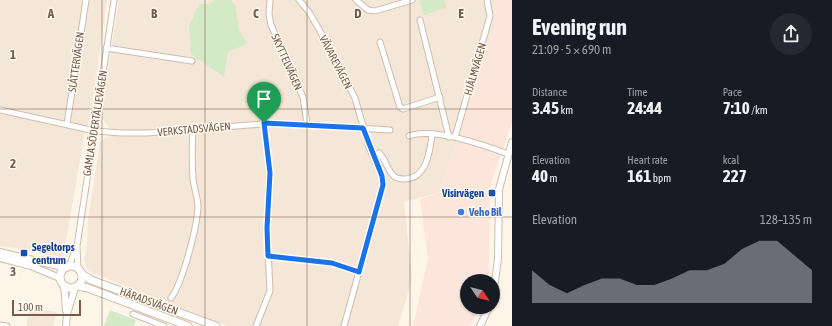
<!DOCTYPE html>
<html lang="en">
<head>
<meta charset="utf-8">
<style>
  :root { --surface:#171b24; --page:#242831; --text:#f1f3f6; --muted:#9ea1a6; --accent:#8c9099 }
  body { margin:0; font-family:"Asap Condensed",sans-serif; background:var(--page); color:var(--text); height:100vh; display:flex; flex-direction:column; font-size:15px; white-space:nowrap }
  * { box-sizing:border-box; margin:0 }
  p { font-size:13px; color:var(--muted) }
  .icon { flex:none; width:22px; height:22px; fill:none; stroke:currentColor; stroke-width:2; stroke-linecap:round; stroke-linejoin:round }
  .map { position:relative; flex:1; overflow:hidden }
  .details { display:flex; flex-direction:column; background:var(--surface); width:320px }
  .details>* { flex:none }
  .needle { width:26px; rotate:125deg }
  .tools { position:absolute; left:460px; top:274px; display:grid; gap:8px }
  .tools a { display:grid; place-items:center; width:40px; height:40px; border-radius:50%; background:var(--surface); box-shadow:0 1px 3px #0004; font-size:20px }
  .scale { position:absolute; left:12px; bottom:10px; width:69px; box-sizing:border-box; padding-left:4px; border:2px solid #765c4c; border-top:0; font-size:11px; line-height:14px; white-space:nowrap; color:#765c4c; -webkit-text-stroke:3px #fff9ef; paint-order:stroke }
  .pin { position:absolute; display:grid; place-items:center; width:34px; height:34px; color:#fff; margin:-41px -17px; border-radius:50% 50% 50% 0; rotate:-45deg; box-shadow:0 0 4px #0007 }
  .pin .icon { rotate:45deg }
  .round { display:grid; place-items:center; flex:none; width:42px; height:42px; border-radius:21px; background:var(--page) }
  .overview { display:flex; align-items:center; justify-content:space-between; height:68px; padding:0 20px }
  h1 { font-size:22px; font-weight:700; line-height:30px }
  .figures { display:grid; grid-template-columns:repeat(3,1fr); gap:6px; height:68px; padding:4px 20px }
  .figures div { display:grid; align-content:center }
  .figures b { font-size:17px; font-weight:700 }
  .figures small { font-size:11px; font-weight:400 }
  .figures p { font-size:11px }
  .chart { height:112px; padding:8px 20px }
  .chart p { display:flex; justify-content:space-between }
  .chart svg { width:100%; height:72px; margin-top:4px; fill:var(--accent); opacity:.7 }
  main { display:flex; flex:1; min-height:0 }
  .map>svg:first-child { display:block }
  .residential { fill:#f4e7d7 }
  .commercial { fill:#fce6dc }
  .green { fill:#d4eac6 }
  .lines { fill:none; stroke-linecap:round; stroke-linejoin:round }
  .minor-casing { stroke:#cebdae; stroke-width:7 }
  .tertiary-casing { stroke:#cebdae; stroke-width:8 }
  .secondary-casing { stroke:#d3bfae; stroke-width:9 }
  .minor { stroke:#fff; stroke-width:5 }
  .tertiary { stroke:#fff; stroke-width:6 }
  .secondary { stroke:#fff; stroke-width:7 }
  .route-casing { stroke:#fff; stroke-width:8 }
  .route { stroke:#1a73e8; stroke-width:5 }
  .grid { fill:none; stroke:#765c4c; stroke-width:1; stroke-opacity:0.55 }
  .transit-dot { fill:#1a4fb4; stroke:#fff9ef; stroke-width:1.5 }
  .shop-dot { fill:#3f7fe0; stroke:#fff9ef; stroke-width:1.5 }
  .labels { text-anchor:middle; stroke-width:3; stroke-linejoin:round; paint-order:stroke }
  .street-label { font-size:11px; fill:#765c4c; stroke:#fff9ef }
  .transit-label { font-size:11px; font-weight:bold; fill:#164399; stroke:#fff9ef; text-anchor:end }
  .shop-label { font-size:11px; font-weight:bold; fill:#366cbe; stroke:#fff9ef; text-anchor:start }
  .grid-label { font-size:13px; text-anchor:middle; font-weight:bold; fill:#765c4c; stroke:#fff9ef; stroke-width:3; stroke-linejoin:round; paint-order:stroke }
</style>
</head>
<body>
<main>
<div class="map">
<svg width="512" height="326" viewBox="0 0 512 326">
  <rect width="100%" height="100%" fill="#fcf5e8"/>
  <path class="residential" d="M0 0H107L90 117 84 137 63 258 37 251 0 246Z
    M119 0H493L497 18 440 192 404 202 412 280 398 326H228L88 271 84 259 87 246 88 220 100 142 110 135H115L116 130 109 128 102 118 103 101Z
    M30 308 57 312 53 326H26Z"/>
  <path class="commercial" d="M493 0H512V122L490 187 489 281H467V307H481L470 326H413L428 259 420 199 440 192 497 18Z"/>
  <path class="green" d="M213 0H231L235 5 239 29 247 44 228 52 224 77 191 54 189 26 199 4H210Z
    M423 0H444L447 7 424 15 419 1Z
    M110 310 136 320 134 326H104Z"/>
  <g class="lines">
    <defs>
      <path id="minor" d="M270 0 269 14 271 25 303 97 307 124
        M299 0 309 12 320 31 355 98 369 147 382 176 383 185 344 326
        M356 0 368 10 375 11 412 0
        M420 20 449 137
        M380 42 400 107 403 109 440 97
        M106 48 192 61
        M0 110 95 131 122 133H147L275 123 390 130
        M67 124 86 0
        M409 136C433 127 484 145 508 154
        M455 137 490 16 487 0
        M379 153C386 159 387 171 394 176 397 179 401 179 405 179 427 178 430 151 432 135
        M268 256 332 263 359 272
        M69 266 77 246
        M78 269 77 246 114 0
        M171 298C183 282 197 227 198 207 198 198 194 188 193 179 192 163 192 146 193 130
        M133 314 164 326
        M0 325 7 326
        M256 326 270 291 267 228 270 173 264 123"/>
      <path id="tertiary" d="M0 252 66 268
        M0 258 31 266 60 278
        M64 286 66 310
        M493 296 498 259 499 189 512 142
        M66 326 67 314 75 288
        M480 326 489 307"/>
      <path id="secondary" d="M60 277a11 11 0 1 1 22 0a11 11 0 1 1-22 0Z
        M82 274 91 280 216 326
        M78 286 88 288 188 326"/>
    </defs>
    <use href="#minor" class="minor-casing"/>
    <use href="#tertiary" class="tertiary-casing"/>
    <use href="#secondary" class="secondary-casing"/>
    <use href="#minor" class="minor"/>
    <use href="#tertiary" class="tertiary"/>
    <use href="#secondary" class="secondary"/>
  </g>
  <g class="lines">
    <defs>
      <path id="route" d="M264 123 363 128 382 176 383 185 359 272 332 263 268 256 267 228 270 173Z"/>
    </defs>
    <use href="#route" class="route-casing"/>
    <use href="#route" class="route"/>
  </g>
  <path class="grid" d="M102 0V326M205 0V326M307 0V326M410 0V326M0 109H512M0 217H512"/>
  <g class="transit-dot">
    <rect x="488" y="189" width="8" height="8" rx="2"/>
    <rect x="20" y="249" width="8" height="8" rx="2"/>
  </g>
  <circle class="shop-dot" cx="461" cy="212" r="4"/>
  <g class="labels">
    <g class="street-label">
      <text transform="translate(76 62) rotate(-82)" y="4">SLÅTTERVÄGEN</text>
      <text transform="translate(287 62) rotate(66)" y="4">SKYTTELVÄGEN</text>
      <text transform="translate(336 62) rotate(63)" y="4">VÄVAREVÄGEN</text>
      <text transform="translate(475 69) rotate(-74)" y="4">HJÄLMVÄGEN</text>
      <text transform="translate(95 123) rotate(-81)" y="4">GAMLA SÖDERTÄLJEVÄGEN</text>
      <text transform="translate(194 129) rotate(-5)" y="4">VERKSTADSVÄGEN</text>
      <text transform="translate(149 301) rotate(20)" y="4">HÄRADSVÄGEN</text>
    </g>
    <g class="transit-label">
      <text x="484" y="197">Visirvägen</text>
      <text x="32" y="251" text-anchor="start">Segeltorps<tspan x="32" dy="13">centrum</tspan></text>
    </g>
    <g class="shop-label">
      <text x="469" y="216">Veho Bil</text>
    </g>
  </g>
  <g class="grid-label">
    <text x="51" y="18">A</text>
    <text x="154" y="18">B</text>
    <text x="256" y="18">C</text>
    <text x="358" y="18">D</text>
    <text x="461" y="18">E</text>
    <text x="13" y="59">1</text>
    <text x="13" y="168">2</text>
    <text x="13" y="276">3</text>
  </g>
</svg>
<div class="tools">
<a><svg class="needle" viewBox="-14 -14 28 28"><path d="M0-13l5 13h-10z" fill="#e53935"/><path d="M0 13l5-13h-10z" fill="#9ea1a6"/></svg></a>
</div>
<div class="scale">100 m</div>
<div class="pin" style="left:264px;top:123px;background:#1e9e55"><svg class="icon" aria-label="arrive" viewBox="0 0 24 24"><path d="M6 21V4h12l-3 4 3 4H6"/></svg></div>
</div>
<section class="details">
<div class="overview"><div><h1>Evening run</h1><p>21:09 · 5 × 690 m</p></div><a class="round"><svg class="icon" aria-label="share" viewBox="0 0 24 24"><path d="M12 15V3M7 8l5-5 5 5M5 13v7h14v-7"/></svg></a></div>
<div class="figures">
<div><p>Distance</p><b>3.45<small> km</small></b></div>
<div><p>Time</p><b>24:44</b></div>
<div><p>Pace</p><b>7:10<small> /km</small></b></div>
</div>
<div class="figures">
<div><p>Elevation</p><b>40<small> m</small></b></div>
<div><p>Heart rate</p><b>161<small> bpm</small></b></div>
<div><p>kcal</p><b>227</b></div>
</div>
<div class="chart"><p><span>Elevation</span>128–135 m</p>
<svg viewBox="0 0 160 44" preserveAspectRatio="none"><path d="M0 44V24L10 33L20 38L30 33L40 29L50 29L60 33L70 33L80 29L90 24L100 24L110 20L120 11L130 6L140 6L150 15L160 24V44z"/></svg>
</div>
</section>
</main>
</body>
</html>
